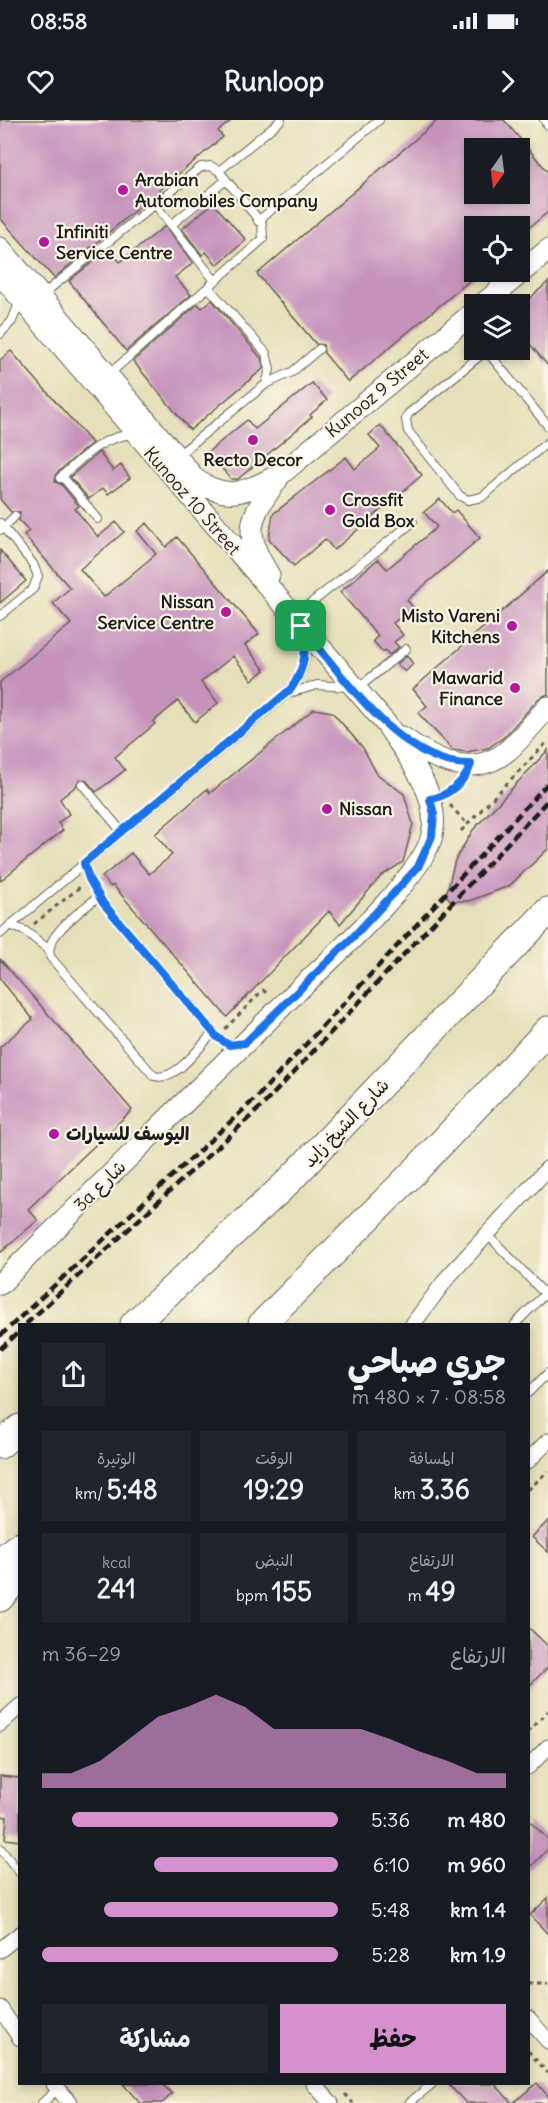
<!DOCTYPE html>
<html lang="ar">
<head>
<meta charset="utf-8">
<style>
  :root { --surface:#171b24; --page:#20242c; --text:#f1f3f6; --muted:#9ea1a6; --accent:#d690ce }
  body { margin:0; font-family:Delius,"Playpen Sans Arabic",sans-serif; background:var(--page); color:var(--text); direction:rtl; height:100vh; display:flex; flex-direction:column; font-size:22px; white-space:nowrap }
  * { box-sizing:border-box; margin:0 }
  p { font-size:20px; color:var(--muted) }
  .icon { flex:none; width:33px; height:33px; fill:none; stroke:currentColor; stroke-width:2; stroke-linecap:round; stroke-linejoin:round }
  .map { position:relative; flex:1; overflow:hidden; direction:ltr }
  .details { position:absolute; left:18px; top:1203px; width:512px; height:762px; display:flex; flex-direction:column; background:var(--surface); border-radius:0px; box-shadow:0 3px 9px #0003; direction:rtl }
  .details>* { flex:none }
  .needle { width:39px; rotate:194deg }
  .controls { position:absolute; left:464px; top:18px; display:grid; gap:12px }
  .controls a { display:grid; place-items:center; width:66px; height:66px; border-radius:0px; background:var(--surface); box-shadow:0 3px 9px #0003; font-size:30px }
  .pin { position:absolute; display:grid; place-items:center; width:51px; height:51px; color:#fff; margin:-26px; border-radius:12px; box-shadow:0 3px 9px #0006 }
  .round { display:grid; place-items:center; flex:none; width:63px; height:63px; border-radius:0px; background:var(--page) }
  .summary { display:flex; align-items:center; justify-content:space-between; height:102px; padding:0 24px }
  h1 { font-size:33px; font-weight:700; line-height:45px }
  .figures { display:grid; grid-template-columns:repeat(3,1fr); gap:9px; height:102px; padding:6px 24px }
  .figures div { display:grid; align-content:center; border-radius:0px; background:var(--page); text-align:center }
  .figures b { font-size:26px; font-weight:700 }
  .figures small { font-size:16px; font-weight:400 }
  .figures p { font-size:16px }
  .chart { height:168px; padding:12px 24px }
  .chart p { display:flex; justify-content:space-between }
  .chart svg { width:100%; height:108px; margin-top:6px; fill:var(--accent); opacity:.7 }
  .cta { display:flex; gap:12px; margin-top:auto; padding:12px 24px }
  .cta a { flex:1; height:69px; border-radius:0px; background:var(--accent); color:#111; font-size:24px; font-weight:700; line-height:69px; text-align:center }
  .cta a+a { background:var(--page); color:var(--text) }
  ul { padding:0 24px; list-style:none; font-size:20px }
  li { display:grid; grid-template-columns:96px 72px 1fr; align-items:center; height:45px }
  li i { height:15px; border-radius:8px; background:var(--accent) }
  .status { display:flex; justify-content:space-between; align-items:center; height:42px; padding:0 30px; background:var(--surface); direction:ltr }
  .status svg { height:16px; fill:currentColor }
  header { display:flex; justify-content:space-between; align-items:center; height:78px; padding:0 24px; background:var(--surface); font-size:27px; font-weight:700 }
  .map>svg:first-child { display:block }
  .building { fill:#c692bc; fill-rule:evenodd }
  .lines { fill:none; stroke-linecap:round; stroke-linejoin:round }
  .lane-casing { stroke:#636053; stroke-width:10 }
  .street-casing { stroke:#636053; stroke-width:17 }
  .secondary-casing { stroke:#636053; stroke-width:23 }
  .highway-casing { stroke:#636053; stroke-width:29 }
  .path { stroke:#636053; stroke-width:3; stroke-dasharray:4.5 4.5; stroke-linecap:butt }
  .lane { stroke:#fff; stroke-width:8 }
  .street { stroke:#fff; stroke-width:15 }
  .secondary { stroke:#fff; stroke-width:21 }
  .highway { stroke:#fff; stroke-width:27 }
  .rail { stroke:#1c1c1c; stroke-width:4.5; stroke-dasharray:9 4.5; stroke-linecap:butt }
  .route-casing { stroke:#fff; stroke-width:12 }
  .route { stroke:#1a73e8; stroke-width:8 }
  .poi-dot { fill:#b5179e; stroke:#fcf5e5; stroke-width:2 }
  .labels { text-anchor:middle; stroke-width:4.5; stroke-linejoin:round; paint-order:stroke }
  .poi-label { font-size:18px; font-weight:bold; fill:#1c1c1c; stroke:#fcf5e5; text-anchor:start }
  .street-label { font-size:18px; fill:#1c1c1c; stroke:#fcf5e5 }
</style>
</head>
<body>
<div class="status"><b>08:58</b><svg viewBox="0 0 49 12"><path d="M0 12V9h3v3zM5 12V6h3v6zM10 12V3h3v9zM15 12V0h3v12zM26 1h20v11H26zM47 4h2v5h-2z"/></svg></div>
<header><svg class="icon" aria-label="forward" viewBox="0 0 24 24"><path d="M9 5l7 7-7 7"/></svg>Runloop<svg class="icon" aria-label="heart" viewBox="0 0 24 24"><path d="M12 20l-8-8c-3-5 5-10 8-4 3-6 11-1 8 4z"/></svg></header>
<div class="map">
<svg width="548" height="1983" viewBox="0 0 548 1983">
  <rect width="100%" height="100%" fill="#fcf5e5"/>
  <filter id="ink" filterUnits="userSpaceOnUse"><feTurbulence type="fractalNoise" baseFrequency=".0167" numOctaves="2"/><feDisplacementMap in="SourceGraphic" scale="12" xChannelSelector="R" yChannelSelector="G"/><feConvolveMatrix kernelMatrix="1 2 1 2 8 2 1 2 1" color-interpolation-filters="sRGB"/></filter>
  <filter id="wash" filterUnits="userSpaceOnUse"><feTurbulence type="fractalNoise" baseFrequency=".008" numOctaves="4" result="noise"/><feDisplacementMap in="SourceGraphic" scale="24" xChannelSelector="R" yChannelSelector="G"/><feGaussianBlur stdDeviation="1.35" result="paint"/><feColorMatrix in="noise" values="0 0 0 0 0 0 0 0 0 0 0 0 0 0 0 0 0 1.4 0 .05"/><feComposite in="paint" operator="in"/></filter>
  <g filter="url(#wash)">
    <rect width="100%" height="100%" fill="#e6dfba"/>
    <g id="blocks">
      <path class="building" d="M0 0H232L218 11 223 17 54 158 0 98Z
        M438 0H504L548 52V92L519 116V106H474V152H480L348 262 324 233 323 225 316 224 257 154ZM474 28H519V74H474Z
        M213 83 246 120 217 145 206 132 202 135 182 109Z
        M165 106 193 143 175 157 191 175 126 231 69 161 109 129 120 142Z
        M548 162V246L519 211V188Z
        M212 180 261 238 264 248 190 310 133 241 198 184 202 188Z
        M11 231 92 323 56 354 55 362 61 364 79 386 75 389 98 417 116 402 124 412 80 449 104 477 156 434 137 411 147 403 166 427 177 417 259 514 245 525 265 550 252 560 233 536 201 562 218 583 195 602 178 581 153 602 155 604 115 637 125 650 96 672 86 660 79 659 76 666 60 679 69 694 58 703 63 710 0 761V562L71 504 53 483 70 468 24 415 29 411 19 400 20 392H11L0 379V240Z
        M312 263 327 280 310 295 312 297 238 359H231L208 332 247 300 255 309Z
        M380 305 422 355 334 430 325 419 294 446 269 419 273 394 346 337 355 349 380 328 369 315Z
        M99 332 113 351 121 345 130 358 108 374 103 368 89 379 70 357Z
        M440 379 452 393 456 390 480 418 407 480 413 487 393 503 403 515 394 522 399 527 389 535 385 530 383 532 373 521 378 516 340 472 378 439 387 449 437 407 424 392Z
        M0 430 26 461 0 483Z
        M548 451V574L539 578 504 617 488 628 467 632 453 630 418 593 427 586 413 569Z
        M407 536 413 544 405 552 397 544Z
        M314 589 332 592 363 628 377 654 404 674 413 704 403 742 381 756 340 804 329 791 227 897 113 765 111 767 102 757 131 733 149 754 172 735 155 714 207 669 210 673Z
        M548 630V729L509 766 469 781H451L446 775 455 740 473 710Z
        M0 839 132 990 28 1089 38 1100 0 1133V927L33 899 0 859Z
        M548 1401V1432L532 1417Z
        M528 1507 548 1526V1547L528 1567Z
        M0 1656 20 1658V1721L5 1719 7 1697 0 1696Z
        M528 1700 548 1719V1729L528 1750Z
        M548 1778V1814L530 1795Z
        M537 1963 548 1976V1983H513Z
        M123 1964H162L172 1974 162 1983H140Z
        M448 1964H495L512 1983H466Z"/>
    </g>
  </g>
  <g filter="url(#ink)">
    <use href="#blocks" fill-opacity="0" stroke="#636053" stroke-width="1.5"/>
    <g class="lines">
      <defs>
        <path id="lane" d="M544 0 548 5
          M219 51 281 0
          M155 84 215 161
          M258 101 379 0
          M171 105 226 60
          M42 175 201 47 211 46 219 51 262 104 263 119 108 255
          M464 202 474 214
          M0 214 12 201 20 181
          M486 230 548 306
          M487 230 408 294 406 299 408 311 460 376 468 380 482 377 548 322
          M266 264 292 252 319 229
          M177 336 266 264 270 249 266 233 208 167
          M62 356 98 399
          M60 358C83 337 102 316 134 314
          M0 403 33 444 38 456 33 469 0 496
          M1 410 15 396
          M296 495 413 402
          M358 568 406 529
          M289 573 317 565 347 567
          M82 664 122 712
          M84 743 89 759 103 783 217 917 229 925H238
          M99 776C84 789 40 818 51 838L154 956C176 962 199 927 213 913
          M10 805 25 811 48 829
          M0 814 283 577C299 561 310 540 304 516
          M487 1114 545 1174
          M515 1204 547 1172
          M528 1273 548 1253
          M0 1728 20 1753
          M42 1983 58 1969
          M409 1983 432 1964"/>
        <path id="street" d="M413 1204 447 1158 548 1048
          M528 1341 548 1321
          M0 1604 20 1586
          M528 1647 548 1627
          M0 1830 20 1814
          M0 1888 20 1918
          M528 1898 548 1921
          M54 1964 70 1983
          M314 1964 331 1983"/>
        <path id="secondary" d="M0 128 196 360C230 383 248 370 281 354L474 192
          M0 154 387 605C408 637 441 675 432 715 424 758 315 853 281 887 188 980 93 1071 0 1164
          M483 184 548 130
          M269 455C242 412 249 398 277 360
          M402 617C432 639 472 660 507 631 522 618 535 601 548 587"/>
        <path id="highway" d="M134 1204 285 1065 548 791
          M262 1204 416 1050 548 910
          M0 1325 20 1308
          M0 1441 20 1425
          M0 1478 20 1455"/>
      </defs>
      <use href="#lane" class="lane-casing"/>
      <use href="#street" class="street-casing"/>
      <use href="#secondary" class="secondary-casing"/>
      <use href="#highway" class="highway-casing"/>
      <path class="path" d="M446 674 459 662
        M450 685 467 704
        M461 711 548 621
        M34 804 80 767
        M225 909 263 870 269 875
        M528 1370 548 1351
        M528 1612 548 1591
        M528 1864H548
        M528 1931 548 1953
        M345 1974 353 1983"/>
      <use href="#lane" class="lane"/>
      <use href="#street" class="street"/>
      <use href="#secondary" class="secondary"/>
      <use href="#highway" class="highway"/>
      <path class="rail" d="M26 1204 264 984 548 680
        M0 1216 257 977 548 663
        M0 1229 20 1211"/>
    </g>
  </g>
  <g class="lines" filter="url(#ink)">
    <defs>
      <path id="route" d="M301 506C343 555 401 646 471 644 466 661 447 677 430 679L434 694 432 716 418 747 354 816 245 923 229 925 217 917 103 783 89 759 84 743 291 569C305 548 308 530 301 506Z"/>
    </defs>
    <use href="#route" class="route-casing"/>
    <use href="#route" class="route"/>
  </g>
  <g class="poi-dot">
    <circle cx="123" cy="70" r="6"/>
    <circle cx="44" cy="122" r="6"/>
    <circle cx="253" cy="320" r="6"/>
    <circle cx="330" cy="390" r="6"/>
    <circle cx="226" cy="492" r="6"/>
    <circle cx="512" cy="506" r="6"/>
    <circle cx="515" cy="568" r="6"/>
    <circle cx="327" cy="689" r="6"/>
    <circle cx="54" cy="1014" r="6"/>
  </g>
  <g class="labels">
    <g class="poi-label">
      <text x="135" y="66">Arabian<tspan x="135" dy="21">Automobiles Company</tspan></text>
      <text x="56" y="118">Infiniti<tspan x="56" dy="21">Service Centre</tspan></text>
      <text x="253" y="346" text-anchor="middle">Recto Decor</text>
      <text x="342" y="386">Crossfit<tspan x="342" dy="21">Gold Box</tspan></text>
      <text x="214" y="488" text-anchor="end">Nissan<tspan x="214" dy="21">Service Centre</tspan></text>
      <text x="500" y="502" text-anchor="end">Misto Vareni<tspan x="500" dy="21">Kitchens</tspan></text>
      <text x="503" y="564" text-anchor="end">Mawarid<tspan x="503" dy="21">Finance</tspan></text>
      <text x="339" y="695">Nissan</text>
      <text x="66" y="1020">اليوسف للسيارات</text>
    </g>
    <g class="street-label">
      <text transform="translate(377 273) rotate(-40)" y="6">Kunooz 9 Street</text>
      <text transform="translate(192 381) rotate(49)" y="6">Kunooz 10 Street</text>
      <text transform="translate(346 1003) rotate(-46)" y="6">شارع الشيخ زايد</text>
      <text transform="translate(100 1066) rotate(-44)" y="6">3a شارع</text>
    </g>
  </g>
</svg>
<div class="controls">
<a><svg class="needle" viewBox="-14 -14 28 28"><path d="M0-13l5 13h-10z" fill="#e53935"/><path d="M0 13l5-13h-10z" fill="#9ea1a6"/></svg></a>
<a><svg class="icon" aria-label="locate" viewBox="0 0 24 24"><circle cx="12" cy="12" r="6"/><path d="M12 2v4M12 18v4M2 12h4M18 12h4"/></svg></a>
<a><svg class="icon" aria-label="layers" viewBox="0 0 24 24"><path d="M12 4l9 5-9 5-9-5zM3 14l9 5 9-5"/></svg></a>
</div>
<div class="pin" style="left:301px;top:506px;background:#1e9e55"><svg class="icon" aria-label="arrive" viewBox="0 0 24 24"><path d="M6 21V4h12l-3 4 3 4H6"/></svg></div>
<section class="details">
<div class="summary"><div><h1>جري صباحي</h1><p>08:58 · 7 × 480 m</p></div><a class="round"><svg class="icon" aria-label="share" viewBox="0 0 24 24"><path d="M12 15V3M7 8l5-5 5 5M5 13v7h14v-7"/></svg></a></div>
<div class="figures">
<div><p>المسافة</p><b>3.36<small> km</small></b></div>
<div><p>الوقت</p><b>19:29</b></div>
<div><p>الوتيرة</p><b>5:48<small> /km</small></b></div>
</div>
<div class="figures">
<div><p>الارتفاع</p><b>49<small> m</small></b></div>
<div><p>النبض</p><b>155<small> bpm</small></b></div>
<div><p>kcal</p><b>241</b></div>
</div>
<div class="chart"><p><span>الارتفاع</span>29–36 m</p>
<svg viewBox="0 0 160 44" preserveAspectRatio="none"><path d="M0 44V38L10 38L20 33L30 24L40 15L50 11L60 6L70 11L80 20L90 20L100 20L110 20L120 24L130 29L140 33L150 38L160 38V44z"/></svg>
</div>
<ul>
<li><b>480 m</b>5:36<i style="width:90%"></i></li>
<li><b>960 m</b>6:10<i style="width:62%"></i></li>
<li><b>1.4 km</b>5:48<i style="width:79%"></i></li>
<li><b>1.9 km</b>5:28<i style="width:100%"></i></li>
</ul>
<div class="cta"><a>حفظ</a><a>مشاركة</a></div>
</section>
</div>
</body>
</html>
